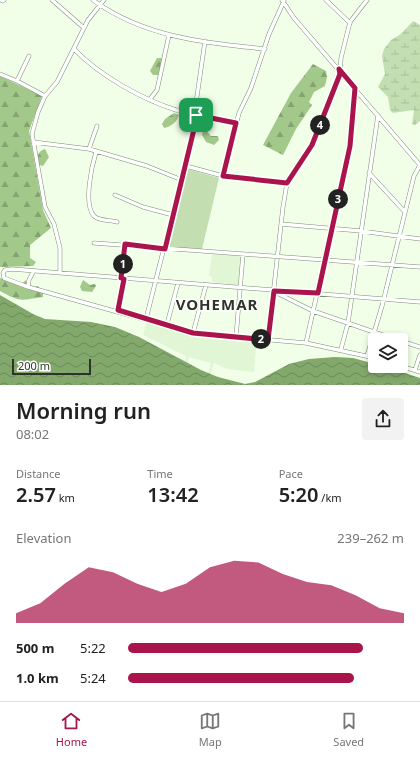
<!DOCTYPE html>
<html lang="en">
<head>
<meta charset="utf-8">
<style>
  :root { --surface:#fff; --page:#f2f2f2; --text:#222; --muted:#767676; --line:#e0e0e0; --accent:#a9154b }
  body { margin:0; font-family:"Noto Sans",sans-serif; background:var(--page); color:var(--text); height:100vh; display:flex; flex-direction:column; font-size:15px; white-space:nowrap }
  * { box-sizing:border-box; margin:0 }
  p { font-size:13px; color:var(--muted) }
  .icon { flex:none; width:22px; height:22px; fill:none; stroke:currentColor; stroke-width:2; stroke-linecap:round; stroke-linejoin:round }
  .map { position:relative; height:385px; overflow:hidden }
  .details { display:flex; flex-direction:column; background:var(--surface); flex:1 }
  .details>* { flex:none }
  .fabs { position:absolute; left:368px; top:333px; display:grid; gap:8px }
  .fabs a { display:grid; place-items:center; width:40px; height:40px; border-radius:4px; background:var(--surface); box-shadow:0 2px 6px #0003; font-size:20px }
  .scale { position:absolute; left:12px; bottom:10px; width:79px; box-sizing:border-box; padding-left:4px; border:2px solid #2e342a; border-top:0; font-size:11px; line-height:14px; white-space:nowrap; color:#2e342a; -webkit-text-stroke:3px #fff; paint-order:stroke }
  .pin { position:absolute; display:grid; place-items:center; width:34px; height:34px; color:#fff; margin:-17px; border-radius:8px; box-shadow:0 2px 6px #0006 }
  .km { position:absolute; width:20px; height:20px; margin:-10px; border-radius:50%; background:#222; color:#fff; font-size:11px; line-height:20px; text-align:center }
  .round { display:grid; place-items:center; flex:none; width:42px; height:42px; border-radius:4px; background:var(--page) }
  .headline { display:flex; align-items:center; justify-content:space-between; height:68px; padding:0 16px }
  h1 { font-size:22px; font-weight:600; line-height:30px }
  .metrics { display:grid; grid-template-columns:repeat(3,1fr); gap:6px; height:68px; padding:4px 16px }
  .metrics div { display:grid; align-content:center }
  .metrics b { font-size:20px; font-weight:600 }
  .metrics small { font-size:11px; font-weight:400 }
  .metrics p { font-size:11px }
  .chart { height:112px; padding:8px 16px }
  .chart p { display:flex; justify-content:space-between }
  .chart svg { width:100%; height:72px; margin-top:4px; fill:var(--accent); opacity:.7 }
  ul { padding:0 16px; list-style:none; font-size:13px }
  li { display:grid; grid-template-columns:64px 48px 1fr; align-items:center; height:30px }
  li i { height:10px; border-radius:5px; background:var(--accent) }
  .tab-bar { display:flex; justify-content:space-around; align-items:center; height:56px; border-top:1px solid var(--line); background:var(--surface); font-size:11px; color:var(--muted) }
  .tab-bar a { display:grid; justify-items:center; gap:2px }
  .tab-bar .on { color:var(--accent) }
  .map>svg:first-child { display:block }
  .built { fill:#e0f6d4; fill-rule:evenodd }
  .forest { fill:url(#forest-firs) }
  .wetland { fill:url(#wetland-marsh) }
  .garden { fill:#c3dfb2 }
  .water { fill:url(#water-waves) }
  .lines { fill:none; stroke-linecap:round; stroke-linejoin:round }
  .minor-casing { stroke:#7d8d75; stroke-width:4.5 }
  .minor { stroke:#fff; stroke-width:3.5 }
  .route-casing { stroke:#fff; stroke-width:8 }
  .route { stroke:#a9154b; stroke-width:5 }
  .labels { text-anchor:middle; stroke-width:3; stroke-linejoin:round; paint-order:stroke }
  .district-label { font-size:15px; font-weight:bold; letter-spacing:1px; fill:#2e342a; stroke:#fff }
</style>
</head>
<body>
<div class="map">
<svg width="420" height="385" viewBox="0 0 420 385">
  <defs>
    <pattern id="forest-firs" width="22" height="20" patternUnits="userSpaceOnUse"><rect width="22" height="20" fill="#a2c88a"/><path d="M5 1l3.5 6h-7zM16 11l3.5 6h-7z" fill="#84a371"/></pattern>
    <pattern id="wetland-marsh" width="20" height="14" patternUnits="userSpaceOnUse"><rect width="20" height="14" fill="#c3dfb2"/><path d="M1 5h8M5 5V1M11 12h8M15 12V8" fill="none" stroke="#a8c099"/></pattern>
    <pattern id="water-waves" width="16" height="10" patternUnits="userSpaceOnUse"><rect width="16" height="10" fill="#82a86b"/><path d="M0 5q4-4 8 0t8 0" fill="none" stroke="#6b8a58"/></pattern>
  </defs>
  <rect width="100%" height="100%" fill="#f1ffe9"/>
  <path class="built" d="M212 254 242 256 239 285 212 282V277L209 276Z
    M147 321 190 333 260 342 256 347 254 372 227 369 214 363 210 377 183 367 186 356 143 335ZM189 357 211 363 207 376 186 368Z"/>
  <path class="forest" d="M157 58H162L160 70 158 75H153L150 71Z
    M313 64 326 71 327 77 325 86 314 92 309 102 312 105 296 129 283 155 263 145 291 93Z
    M0 76 42 96 29 131 43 210 51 228 30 245V258L36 262 33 266 0 267Z
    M174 113 179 115C176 123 172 126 164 128L162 124 165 119Z
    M203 130H206L211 136H218L219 140 214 145 206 142 202 135Z
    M45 149 49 157 43 166 39 165C37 158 37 151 45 149Z
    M0 278 20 285 26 280 27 288 38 286 43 292V297C20 300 22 303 0 291Z
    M83 280 90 285 95 284 96 286 92 292 82 291 80 287Z"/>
  <path class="wetland" d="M413 21 420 25V121L415 125 412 124 414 110 393 113 390 110 388 97 378 87 385 74 382 56 384 49 391 40 401 34Z"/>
  <path class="garden" d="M187 169 219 178 202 249 166 247Z"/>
  <path class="water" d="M0 295 33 314 45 319 91 322 115 327 139 337 201 370 218 377 245 384 255 382 289 364 309 359 335 357 353 358 375 364V366H384L420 378V385H0Z"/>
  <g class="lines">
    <defs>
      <path id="minor" d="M1 0 3 1 4 0
        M52 0 84 28
        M93 0C143 37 205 43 265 49
        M282 0 294 18 420 165
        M326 0 350 23
        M74 49C99 75 141 99 176 110 195 117 216 118 236 123
        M29 56 17 81 45 96
        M0 74 17 81
        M150 99 157 90 169 35
        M33 142 89 149 147 166 182 180
        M89 149 97 126
        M96 152C92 165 83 204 94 216 98 221 111 220 117 222
        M186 166 223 176 287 183
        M369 173 405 212
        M223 176 239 113 251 88 269 34 284 1
        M115 195 143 207 173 215
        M281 224 361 231 420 239
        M94 243 420 267
        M60 273V248L54 224 45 207 32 134 38 112 45 96 57 82 88 20 104 0
        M121 278 125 244
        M28 287 29 280 33 272
        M275 292 313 311 397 340
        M118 311 125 279
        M146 319 196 121V103L205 41
        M167 324 178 283
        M193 333 206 285
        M236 337 243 254
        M268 340 283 207 287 183 312 145 340 75 341 58 350 22 367 0
        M401 341 420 347
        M306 343 350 145 355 88
        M341 349 348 323 378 115
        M367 356 382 306 414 176 420 165
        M375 358 306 343 193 333 28 287 4 278 3 273 5 270 12 269 420 302
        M401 366 420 372
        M415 370 420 355"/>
    </defs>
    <use href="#minor" class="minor-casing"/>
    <use href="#minor" class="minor"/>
  </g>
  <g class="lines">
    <defs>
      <path id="route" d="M339 69 355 88 350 146 318 293 274 291 268 340 193 333 118 310 124 279 121 278 125 244 165 249 196 121V115L236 123 223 176 287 183 312 145 340 74Z"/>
    </defs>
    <use href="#route" class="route-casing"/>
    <use href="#route" class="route"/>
  </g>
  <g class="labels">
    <g class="district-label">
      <text x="217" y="310">VOHEMAR</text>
    </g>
  </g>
</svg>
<div class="fabs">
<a><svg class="icon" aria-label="layers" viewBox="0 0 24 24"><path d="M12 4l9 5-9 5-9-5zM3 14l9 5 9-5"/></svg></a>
</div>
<div class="scale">200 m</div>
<div class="pin" style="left:196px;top:115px;background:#1e9e55"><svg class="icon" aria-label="arrive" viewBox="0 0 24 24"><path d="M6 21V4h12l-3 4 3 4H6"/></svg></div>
<b class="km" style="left:123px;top:264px">1</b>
<b class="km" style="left:261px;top:339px">2</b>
<b class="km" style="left:338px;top:199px">3</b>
<b class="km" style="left:320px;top:125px">4</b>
</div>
<section class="details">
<div class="headline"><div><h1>Morning run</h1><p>08:02</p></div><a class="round"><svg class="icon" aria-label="share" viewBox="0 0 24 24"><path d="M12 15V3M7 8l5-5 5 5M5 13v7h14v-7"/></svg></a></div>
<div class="metrics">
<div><p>Distance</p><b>2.57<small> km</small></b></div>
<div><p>Time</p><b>13:42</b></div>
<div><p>Pace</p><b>5:20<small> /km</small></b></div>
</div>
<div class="chart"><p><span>Elevation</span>239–262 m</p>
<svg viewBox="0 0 160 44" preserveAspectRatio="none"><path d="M0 44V38L10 32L20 20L30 10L40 13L50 20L60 25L70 20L80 10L90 6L100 7L110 14L120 19L130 21L140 27L150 35L160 38V44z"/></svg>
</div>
<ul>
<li><b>500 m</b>5:22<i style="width:85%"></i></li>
<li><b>1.0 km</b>5:24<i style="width:82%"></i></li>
</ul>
</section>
<nav class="tab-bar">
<a class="on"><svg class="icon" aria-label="home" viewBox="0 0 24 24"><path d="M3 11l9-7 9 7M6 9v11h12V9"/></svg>Home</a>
<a><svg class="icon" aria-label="map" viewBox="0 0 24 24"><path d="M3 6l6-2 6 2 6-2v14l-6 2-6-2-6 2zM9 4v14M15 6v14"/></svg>Map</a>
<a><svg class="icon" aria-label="saved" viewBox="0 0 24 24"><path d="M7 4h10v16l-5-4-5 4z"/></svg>Saved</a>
</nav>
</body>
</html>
